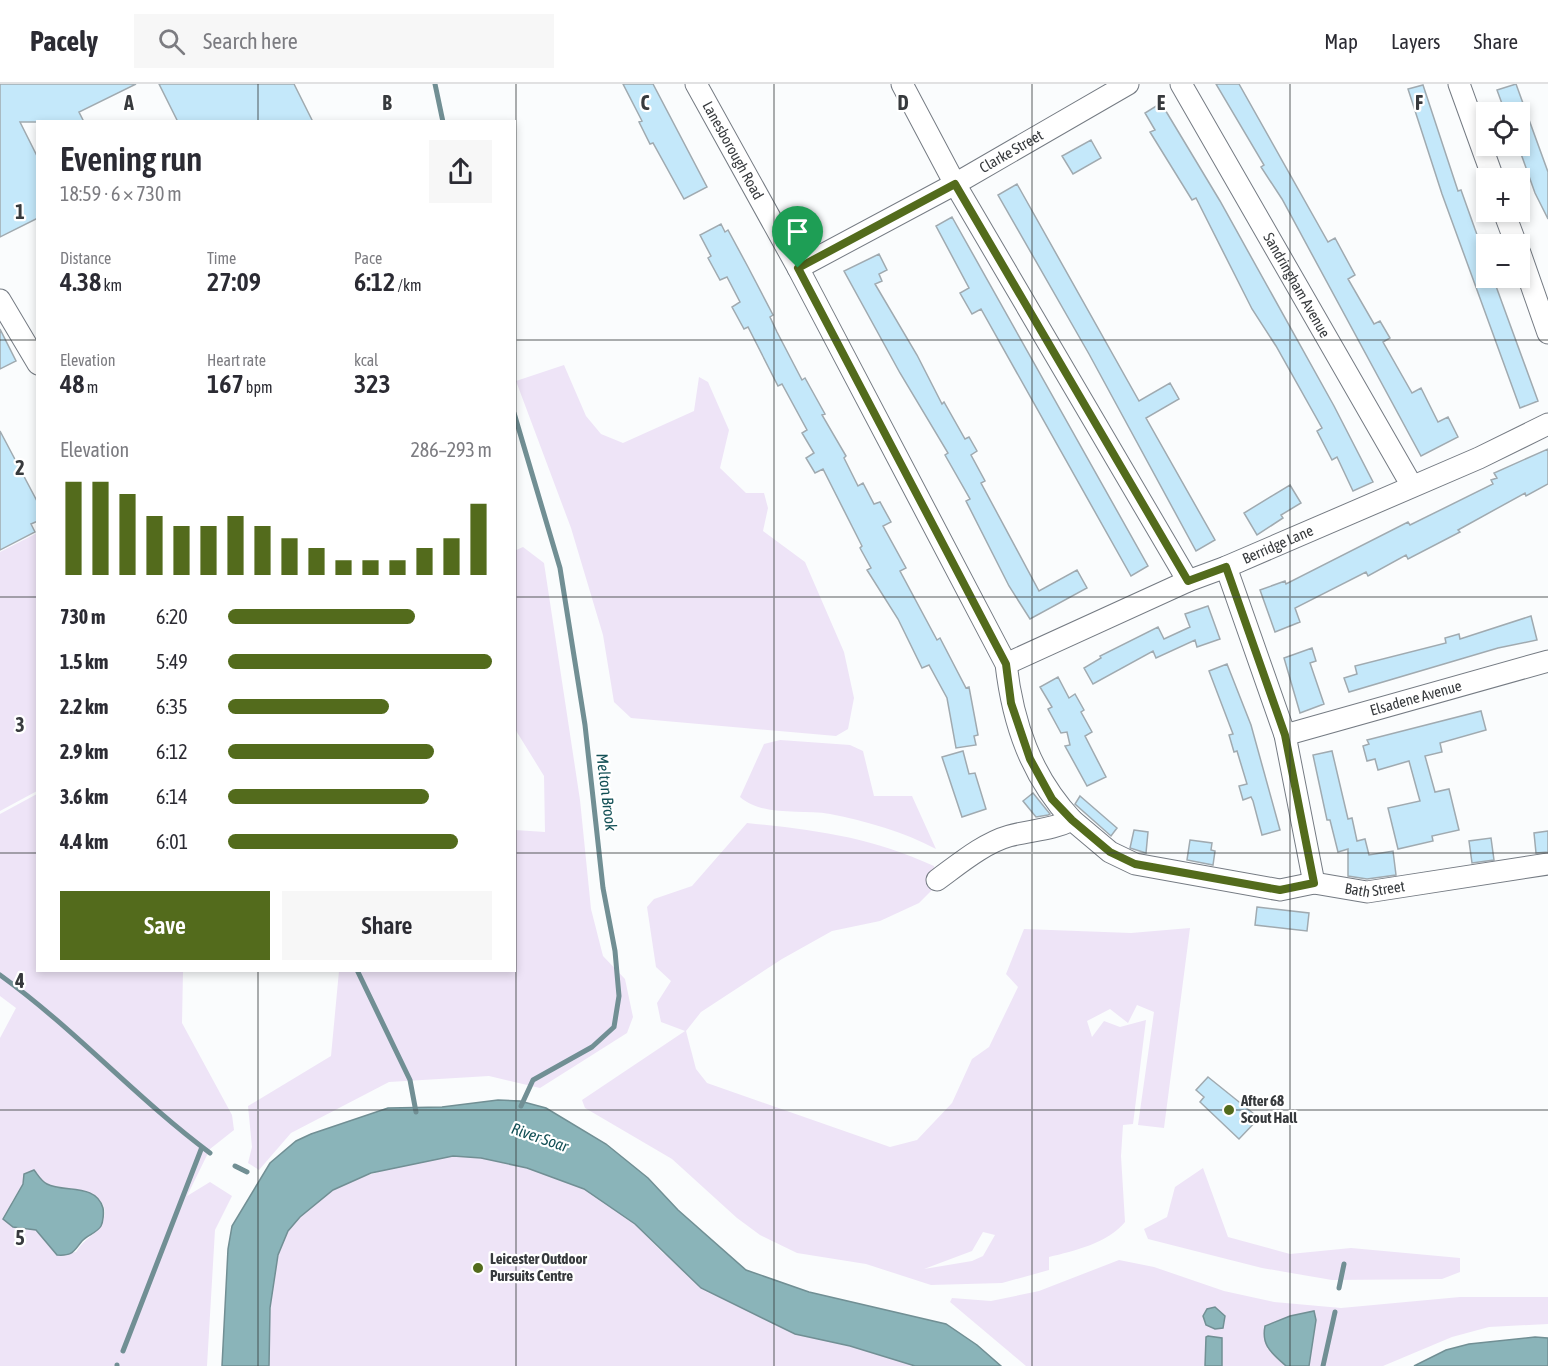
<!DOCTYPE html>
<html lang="en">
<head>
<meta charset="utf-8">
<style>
  :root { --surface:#fff; --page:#f7f7f7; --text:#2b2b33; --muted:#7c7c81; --line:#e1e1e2; --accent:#536b1c }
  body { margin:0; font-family:"Asap Condensed",sans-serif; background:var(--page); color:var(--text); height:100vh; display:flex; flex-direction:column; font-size:22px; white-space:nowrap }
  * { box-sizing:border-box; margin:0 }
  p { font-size:20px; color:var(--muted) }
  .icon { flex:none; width:33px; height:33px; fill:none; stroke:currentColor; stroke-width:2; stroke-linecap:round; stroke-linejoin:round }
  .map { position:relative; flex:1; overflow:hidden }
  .details { position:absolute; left:36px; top:36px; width:480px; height:852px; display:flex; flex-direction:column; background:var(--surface); border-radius:0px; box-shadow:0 3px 9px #0003 }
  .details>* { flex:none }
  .fabs { position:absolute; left:1476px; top:18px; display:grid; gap:12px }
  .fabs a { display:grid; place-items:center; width:54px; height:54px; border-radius:0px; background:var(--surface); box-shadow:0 3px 9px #0003; font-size:30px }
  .pin { position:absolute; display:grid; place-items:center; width:51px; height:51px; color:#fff; margin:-62px -26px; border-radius:50% 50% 50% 0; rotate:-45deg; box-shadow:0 0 6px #0007 }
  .pin .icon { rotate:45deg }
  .round { display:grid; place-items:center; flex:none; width:63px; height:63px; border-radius:0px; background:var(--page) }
  .summary { display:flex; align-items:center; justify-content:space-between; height:102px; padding:0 24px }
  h1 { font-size:33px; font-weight:600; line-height:45px }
  .metrics { display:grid; grid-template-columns:repeat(3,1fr); gap:9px; height:102px; padding:6px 24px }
  .metrics div { display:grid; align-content:center }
  .metrics b { font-size:26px; font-weight:600 }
  .metrics small { font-size:16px; font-weight:400 }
  .metrics p { font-size:16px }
  .chart { height:168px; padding:12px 24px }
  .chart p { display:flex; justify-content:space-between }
  .chart svg { width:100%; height:108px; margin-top:6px; stroke:var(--accent); stroke-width:6 }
  .primary-button { display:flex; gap:12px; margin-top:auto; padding:12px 24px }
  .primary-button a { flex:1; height:69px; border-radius:0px; background:var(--accent); color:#fff; font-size:24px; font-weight:600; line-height:69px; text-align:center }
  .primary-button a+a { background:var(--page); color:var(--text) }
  ul { padding:0 24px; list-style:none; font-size:20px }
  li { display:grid; grid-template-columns:96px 72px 1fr; align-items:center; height:45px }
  li i { height:15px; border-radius:8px; background:var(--accent) }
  header { display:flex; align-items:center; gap:36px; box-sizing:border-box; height:84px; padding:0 30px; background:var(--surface); border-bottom:2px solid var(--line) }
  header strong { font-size:28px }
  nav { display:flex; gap:33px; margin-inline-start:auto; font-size:21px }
  .search { width:420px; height:54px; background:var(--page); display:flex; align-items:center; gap:15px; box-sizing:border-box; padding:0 21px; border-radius:0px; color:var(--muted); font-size:22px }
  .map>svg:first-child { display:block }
  .green { fill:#eee4f7; fill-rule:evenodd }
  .water { fill:#8ab4b9; stroke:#718f94; stroke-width:1.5 }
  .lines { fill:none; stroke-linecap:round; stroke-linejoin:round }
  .stream { stroke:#718f94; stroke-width:5 }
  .building { fill:#c4e8fa; stroke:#a0aab0; stroke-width:1.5 }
  .street-casing { stroke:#757b83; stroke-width:23 }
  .street { stroke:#fff; stroke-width:21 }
  .route-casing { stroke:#fff; stroke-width:12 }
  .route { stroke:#536b1c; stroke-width:8 }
  .grid { fill:none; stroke:#373a3d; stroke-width:1.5; stroke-opacity:0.55 }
  .poi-dot { fill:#536b1c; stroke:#fff; stroke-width:2 }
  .labels { text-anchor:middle; stroke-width:4.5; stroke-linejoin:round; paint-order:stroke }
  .street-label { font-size:15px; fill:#373a3d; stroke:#fff }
  .poi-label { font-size:15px; font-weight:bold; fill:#373a3d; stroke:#fff; text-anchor:start }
  .water-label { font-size:16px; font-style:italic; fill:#135056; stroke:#fff }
  .grid-label { font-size:20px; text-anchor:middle; font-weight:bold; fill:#373a3d; stroke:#fff; stroke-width:4.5; stroke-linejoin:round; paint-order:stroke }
</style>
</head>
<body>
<header>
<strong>Pacely</strong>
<div class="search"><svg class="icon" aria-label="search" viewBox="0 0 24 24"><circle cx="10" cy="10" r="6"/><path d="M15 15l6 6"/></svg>Search here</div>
<nav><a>Map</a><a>Layers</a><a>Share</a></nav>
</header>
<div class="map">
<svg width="1548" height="1282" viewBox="0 0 1548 1282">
  <rect width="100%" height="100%" fill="#fafcfd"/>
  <path class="green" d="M564 281 586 332 601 350 623 359 694 327 699 293 708 298 729 346 720 384 746 409H764L768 424 763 447 805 478 844 568 854 614 848 645 836 652 631 634 614 618 603 551 571 444 516 297Z
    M37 449V707L0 727V468Z
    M523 463 544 479 580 716 591 825 603 872 625 895 633 933 627 949 540 1004 489 992 389 998 291 1049 259 1086 248 1079 252 1063 248 1022 331 972 339 887 514 886 515 746 545 748 544 692 515 645 514 467Z
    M780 656 850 661 863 667 874 712H912L936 765C904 748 866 737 830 730 800 725 763 733 740 713L764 660Z
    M37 710 38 886 183 887 182 939 232 1031 234 1046 210 1065 187 1112 210 1098 232 1112 215 1146 207 1282H0V954L16 924 0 912V730ZM44 1099C62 1106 120 1104 101 1141 97 1149 83 1156 76 1168L57 1171 36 1146 20 1145 11 1119 23 1100Z
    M747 739C816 746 870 753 934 782L933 805 919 819 880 837 832 847 782 875 701 928 686 947 696 985 707 999 890 1063 917 1056 952 1019 972 975 989 963 1018 903 1006 890 1024 845 1131 849 1190 844 1164 1044 1138 1041 1154 928 1137 921 1128 939 1110 925 1087 937 1092 953 1104 937 1120 943 1146 936 1133 1040 1123 1041 1121 1072 1125 1138C1108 1159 1074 1167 1049 1173V1186L1002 1199 931 1201 866 1180 797 1169 760 1151 737 1134 672 1075 585 1024 582 1016 685 947 661 938 657 919 671 897 656 883 647 823 654 815 692 802ZM983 1148 995 1151 983 1172 972 1177 924 1185 972 1167Z
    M453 1072 481 1074 528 1084 584 1105 635 1140 663 1169 795 1250 850 1262 915 1282H269C270 1246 268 1208 278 1173 297 1097 389 1084 453 1072Z
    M1203 1084 1228 1153 1290 1170 1351 1164 1460 1174V1188L1442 1195 1332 1196 1262 1184 1148 1155 1144 1145 1167 1133 1175 1103Z
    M1119 1176 1154 1183 1224 1207 1274 1218 1341 1224 1460 1213H1548V1240L1489 1243 1452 1253 1383 1282H1309L1316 1236 1314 1227 1267 1264 1286 1282H1222V1254L1205 1282H1026L950 1218 952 1214 991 1217 1039 1207Z"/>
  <path class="water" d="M498 1016 520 1017 546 1024 606 1060 648 1094 678 1126 746 1186 809 1208 946 1240 977 1261 1001 1282H915L850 1262 795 1250 701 1204 635 1140 584 1105 527 1084 481 1074 453 1072 371 1089 333 1106 300 1133 288 1147 278 1171 270 1224 269 1282H222L228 1165 232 1142 270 1079 296 1057 311 1050 388 1024 442 1023Z
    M34 1086C38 1091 41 1097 47 1100 64 1109 96 1099 103 1124 104 1129 103 1138 101 1142 97 1149 87 1151 82 1157 73 1168 73 1172 57 1171L36 1146 13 1143 3 1135 23 1100 24 1090Z
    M1215 1223 1225 1232 1223 1244 1215 1245 1206 1241 1203 1232 1207 1225Z
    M1314 1227 1316 1236 1309 1282H1286C1272 1269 1261 1262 1265 1242L1290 1232Z
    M1208 1252 1222 1254V1282H1205L1206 1253Z
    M1535 1253 1548 1254V1282H1414L1446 1266 1469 1260Z"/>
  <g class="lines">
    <path class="stream" d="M435 0 443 38
      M514 329 560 484 585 641 603 804 615 867 619 912 614 943 592 963 533 996 521 1022
      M357 886 410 996 416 1028
      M0 891C75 945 136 1014 210 1069
      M235 1082 247 1088
      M1339 1204 1344 1180
      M123 1267 202 1063
      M117 1282V1281
      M1323 1282 1335 1228"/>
  </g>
  <path class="building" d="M0 0H136L79 28 84 38H20L38 74V134L0 153Z
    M159 0H294L313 38H178Z
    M623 0H653L707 103 684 115 653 59 650 60 639 38 642 37Z
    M1216 0H1239L1328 158 1335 154 1355 191 1348 195 1374 240 1380 237 1390 254 1383 258 1412 309 1421 304 1438 338 1448 333 1458 353 1421 372 1282 115 1261 83 1264 81Z
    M1516 0 1548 88V135L1535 109 1520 67V28H1505L1497 6Z
    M1423 1 1458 107 1461 106 1486 176V194H1493L1538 317 1520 324 1442 110 1408 5Z
    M1161 19 1220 117 1334 322 1373 398 1353 407 1337 373 1332 376 1317 347 1322 344 1276 262 1252 225 1196 114 1192 116 1150 48 1155 46 1145 29Z
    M1091 56 1101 74 1073 90 1062 72Z
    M1017 100 1139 317 1170 299 1179 315 1146 334 1215 456 1196 467 1089 270 998 111Z
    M952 133 1148 482 1131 492 981 225 972 230 960 209 969 204 936 142Z
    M721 140 725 148 728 146 748 183 773 231 770 233 777 248 802 296 805 294 825 330 822 331 846 372 844 374 858 402 863 399 874 420 880 418 891 438 883 442 906 484 900 487 937 556 940 554 966 604 969 603 978 651 974 652 976 661 956 664 947 614 929 581 922 584 898 535 867 486 871 484 860 464 862 462 823 385 815 389 806 374 814 369 802 349 807 346 782 300 778 302 748 243 744 245 732 223 740 218 727 193 720 196 708 174 711 172 700 151Z
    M879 170 887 186 879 190 882 197 875 200 917 271 942 320 944 318 965 355 969 353 977 367 971 371 985 397 981 399 1039 507 1077 486 1087 504 1030 535 1009 502 966 417 970 415 945 371 948 369 900 289 844 187Z
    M0 245 16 277 0 285Z
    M0 347 38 419V437L31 440 35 448 0 466Z
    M1548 365V400L1526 412 1525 409 1458 446 1460 448 1408 475 1406 471 1368 492 1366 488 1295 524 1300 538 1275 548 1260 506 1285 497 1286 500 1408 438 1410 441 1493 400 1491 396 1497 394 1494 389Z
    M1290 401 1301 419 1281 431 1283 434 1257 451 1244 429Z
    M1208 522 1220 555 1197 563 1195 556 1156 574 1153 567 1093 600 1084 584 1101 574 1100 572 1158 543 1164 555 1190 543 1185 530Z
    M1531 532 1537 556 1498 564 1349 608 1344 594 1357 590 1355 582 1446 559 1445 554 1459 550 1460 555Z
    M1312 564 1316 577 1310 579 1324 620 1300 629 1284 574Z
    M1227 580 1251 641 1280 746 1262 751 1253 717 1251 713 1243 716 1239 702 1247 700 1237 667 1234 668 1229 651 1233 650 1209 587Z
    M1058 593 1069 614 1075 610 1084 626 1081 628 1092 648 1085 652 1106 693 1087 702 1065 662 1070 661 1067 648 1061 649 1048 625 1052 623 1040 603Z
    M1481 627 1486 646 1440 659 1442 668 1425 672 1435 708 1449 705 1459 746 1432 752 1433 757 1398 765 1388 724 1420 717 1409 677 1378 686 1375 675 1367 677 1363 662 1369 660 1367 656Z
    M963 667 969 690 975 689 986 725 962 733 942 673Z
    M1332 667 1348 735 1352 734 1357 757 1365 755 1369 771 1393 767 1396 791 1367 795 1348 792V765L1338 768 1330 736H1327L1313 671Z
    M1033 709 1050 730 1048 731 1036 733 1023 717Z
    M1080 712 1117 744 1111 752 1075 720Z
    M1134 746 1148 748 1146 769 1130 764Z
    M1548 747V768L1536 769 1534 749Z
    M1491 754 1494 776 1472 779 1469 757Z
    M1190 756 1212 759 1211 766 1215 767 1213 781 1187 776Z
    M1257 823 1309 829 1307 847 1255 841Z
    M1208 993 1259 1034 1239 1055 1200 1018 1204 1013 1196 1006Z"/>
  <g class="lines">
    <defs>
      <g id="street">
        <path id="s1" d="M696 0 798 184 1006 580C1013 640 1031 692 1072 736"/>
        <path d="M902 0 955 100 1188 497"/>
        <path id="s2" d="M1181 0 1412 402"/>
        <path d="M1459 0 1493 94"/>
        <path d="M1504 128 1516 160"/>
        <path d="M1520 169 1548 249"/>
        <path id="s3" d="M798 184 955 100 1128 0"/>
        <path d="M0 216 38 280"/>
        <path d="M1226 483 1285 651 1314 799"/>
        <path id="s4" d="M1006 580 1188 497 1226 483 1479 374 1548 340"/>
        <path id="s5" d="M1285 651 1548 577"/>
        <path id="s6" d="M937 796C959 780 984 759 1009 752 1031 746 1052 746 1072 736L1110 768 1135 780 1280 806 1314 799 1367 808 1548 780"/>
      </g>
    </defs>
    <use href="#street" class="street-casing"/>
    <use href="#street" class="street"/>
  </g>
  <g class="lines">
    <defs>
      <path id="route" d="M955 100 1188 497 1226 483 1285 651 1314 799 1280 806 1135 780 1110 768 1072 736 1052 715 1030 675 1011 619 1006 580 798 184Z"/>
    </defs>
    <use href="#route" class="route-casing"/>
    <use href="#route" class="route"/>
  </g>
  <path class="grid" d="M258 0V38M516 0V1282M774 0V1282M1032 0V1282M1290 0V1282M0 256H38M514 256H1548M0 513H38M514 513H1548M0 769H38M514 769H1548M258 886V1282M0 1026H1548"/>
  <g class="poi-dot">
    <circle cx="1229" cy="1026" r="6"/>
    <circle cx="478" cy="1184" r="6"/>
  </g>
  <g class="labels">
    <g class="street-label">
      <text dy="5" stroke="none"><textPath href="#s1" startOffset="76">Lanesborough Road</textPath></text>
      <text dy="5" stroke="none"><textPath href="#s3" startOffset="243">Clarke Street</textPath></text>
      <text dy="5" stroke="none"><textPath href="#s2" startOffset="232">Sandringham Avenue</textPath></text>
      <text dy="5" stroke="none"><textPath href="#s4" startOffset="297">Berridge Lane</textPath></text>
      <text dy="5" stroke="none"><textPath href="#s5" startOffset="136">Elsadene Avenue</textPath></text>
      <text dy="5" stroke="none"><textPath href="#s6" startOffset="471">Bath Street</textPath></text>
    </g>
    <g class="poi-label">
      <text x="1241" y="1022">After 68<tspan x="1241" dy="17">Scout Hall</tspan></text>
      <text x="490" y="1180">Leicester Outdoor<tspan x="490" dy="17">Pursuits Centre</tspan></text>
    </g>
    <g class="water-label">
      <text transform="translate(607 708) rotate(83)" y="6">Melton Brook</text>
      <text transform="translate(540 1053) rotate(19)" y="6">River Soar</text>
    </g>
  </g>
  <g class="grid-label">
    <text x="129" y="26">A</text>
    <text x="387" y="26">B</text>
    <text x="645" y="26">C</text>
    <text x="903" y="26">D</text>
    <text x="1161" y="26">E</text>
    <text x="1419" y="26">F</text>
    <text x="20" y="135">1</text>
    <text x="20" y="391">2</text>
    <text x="20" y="648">3</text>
    <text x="20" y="904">4</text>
    <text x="20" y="1161">5</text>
  </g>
</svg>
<div class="fabs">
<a><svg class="icon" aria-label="locate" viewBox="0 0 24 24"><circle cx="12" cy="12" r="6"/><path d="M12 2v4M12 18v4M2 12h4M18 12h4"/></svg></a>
<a>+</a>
<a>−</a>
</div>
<div class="pin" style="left:798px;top:184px;background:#1e9e55"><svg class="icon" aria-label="arrive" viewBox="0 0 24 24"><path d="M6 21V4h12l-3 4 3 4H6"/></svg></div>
<section class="details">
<div class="summary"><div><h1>Evening run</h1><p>18:59 · 6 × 730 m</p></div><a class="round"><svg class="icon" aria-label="share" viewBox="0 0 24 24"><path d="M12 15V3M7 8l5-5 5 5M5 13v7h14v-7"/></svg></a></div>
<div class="metrics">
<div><p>Distance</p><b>4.38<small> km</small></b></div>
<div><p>Time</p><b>27:09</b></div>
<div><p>Pace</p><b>6:12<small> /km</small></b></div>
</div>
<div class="metrics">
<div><p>Elevation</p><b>48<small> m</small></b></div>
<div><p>Heart rate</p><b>167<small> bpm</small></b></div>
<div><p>kcal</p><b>323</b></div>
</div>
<div class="chart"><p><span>Elevation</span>286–293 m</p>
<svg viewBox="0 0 160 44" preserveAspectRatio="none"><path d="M5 44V6M15 44V6M25 44V11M35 44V20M45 44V24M55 44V24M65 44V20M75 44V24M85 44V29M95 44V33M105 44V38M115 44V38M125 44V38M135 44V33M145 44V29M155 44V15"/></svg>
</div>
<ul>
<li><b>730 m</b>6:20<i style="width:71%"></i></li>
<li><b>1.5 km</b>5:49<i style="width:100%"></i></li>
<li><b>2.2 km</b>6:35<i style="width:61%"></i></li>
<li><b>2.9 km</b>6:12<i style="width:78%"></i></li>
<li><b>3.6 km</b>6:14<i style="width:76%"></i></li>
<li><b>4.4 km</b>6:01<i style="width:87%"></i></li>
</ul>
<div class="primary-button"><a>Save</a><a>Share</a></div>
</section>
</div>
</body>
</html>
